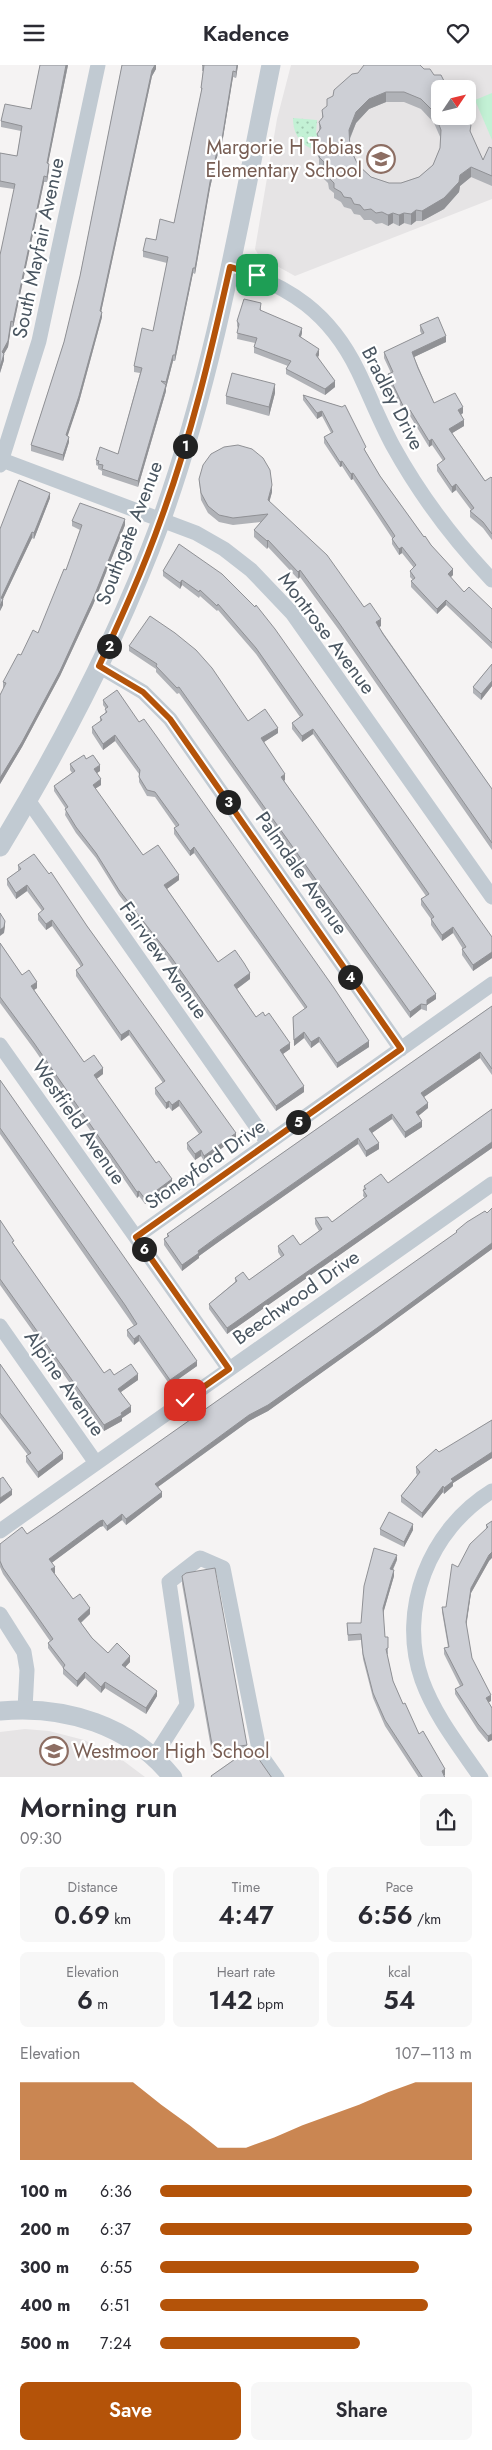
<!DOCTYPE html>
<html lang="en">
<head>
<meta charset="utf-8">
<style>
  :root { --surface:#fff; --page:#f7f7f7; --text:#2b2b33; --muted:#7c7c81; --accent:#b45309 }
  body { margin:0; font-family:Jost,sans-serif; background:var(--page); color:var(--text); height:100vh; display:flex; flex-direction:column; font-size:19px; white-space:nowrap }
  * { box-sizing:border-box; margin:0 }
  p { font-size:16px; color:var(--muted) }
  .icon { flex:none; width:28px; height:28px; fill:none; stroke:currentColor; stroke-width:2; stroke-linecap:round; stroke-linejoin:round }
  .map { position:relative; height:1712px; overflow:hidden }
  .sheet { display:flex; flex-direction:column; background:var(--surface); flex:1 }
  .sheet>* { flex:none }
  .needle { width:32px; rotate:55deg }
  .controls { position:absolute; left:431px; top:15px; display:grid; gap:10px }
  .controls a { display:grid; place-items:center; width:45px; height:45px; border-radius:8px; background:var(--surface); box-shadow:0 2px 12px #0003; font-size:25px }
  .pin { position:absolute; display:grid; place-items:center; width:42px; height:42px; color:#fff; margin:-21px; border-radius:10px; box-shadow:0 2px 8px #0006 }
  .km { position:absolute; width:25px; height:25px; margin:-12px; border-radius:50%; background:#222; color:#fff; font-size:14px; line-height:25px; text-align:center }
  .round { display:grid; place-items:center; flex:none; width:52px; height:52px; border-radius:8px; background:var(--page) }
  .summary { display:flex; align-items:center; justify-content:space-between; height:85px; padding:0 20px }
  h1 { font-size:28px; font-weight:600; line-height:38px }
  .metrics { display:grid; grid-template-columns:repeat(3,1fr); gap:8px; height:85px; padding:5px 20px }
  .metrics div { display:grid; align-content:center; border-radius:8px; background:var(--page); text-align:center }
  .metrics b { font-size:25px; font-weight:600 }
  .metrics small { font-size:14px; font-weight:400 }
  .metrics p { font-size:14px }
  .chart { height:140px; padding:10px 20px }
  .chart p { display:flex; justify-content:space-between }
  .chart svg { width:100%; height:90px; margin-top:5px; fill:var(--accent); opacity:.7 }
  .primary-button { display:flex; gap:10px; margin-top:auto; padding:10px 20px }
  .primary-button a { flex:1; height:58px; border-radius:8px; background:var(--accent); color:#fff; font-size:20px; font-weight:600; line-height:58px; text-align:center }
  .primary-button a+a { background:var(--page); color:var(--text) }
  ul { padding:0 20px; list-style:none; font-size:16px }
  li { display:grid; grid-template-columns:80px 60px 1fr; align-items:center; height:38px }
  li i { height:12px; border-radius:6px; background:var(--accent) }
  header { display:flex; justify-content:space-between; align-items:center; height:65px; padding:0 20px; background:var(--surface); font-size:22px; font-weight:600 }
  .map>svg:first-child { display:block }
  .education { fill:#e6e4e5; fill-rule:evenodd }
  .park { fill:url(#park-dots) }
  .garden { fill:#c3f1d5 }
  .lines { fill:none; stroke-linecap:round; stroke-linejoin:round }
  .minor { stroke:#c1cad2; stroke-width:15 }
  .tertiary { stroke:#c1cad2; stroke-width:19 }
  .wall { fill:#b0b2b7; fill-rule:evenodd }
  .shaded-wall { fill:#909195 }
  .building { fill:#cdcfd5; stroke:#909195; fill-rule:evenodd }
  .route-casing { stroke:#fff; stroke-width:10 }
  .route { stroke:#b45309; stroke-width:6 }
  .labels { text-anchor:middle; stroke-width:4.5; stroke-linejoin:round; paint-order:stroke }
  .education-label { font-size:20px; fill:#785e54; stroke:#fff; text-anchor:end }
  .street-label { font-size:20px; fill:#4a5661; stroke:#fff }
</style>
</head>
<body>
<header><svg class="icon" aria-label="menu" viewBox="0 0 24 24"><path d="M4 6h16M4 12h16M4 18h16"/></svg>Kadence<svg class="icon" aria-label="heart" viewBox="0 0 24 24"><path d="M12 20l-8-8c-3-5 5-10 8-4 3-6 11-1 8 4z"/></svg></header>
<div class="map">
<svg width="492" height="1713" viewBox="0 0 492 1713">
  <defs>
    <pattern id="park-dots" width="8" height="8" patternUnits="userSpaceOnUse" patternTransform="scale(1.25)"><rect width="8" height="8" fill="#c3f1d5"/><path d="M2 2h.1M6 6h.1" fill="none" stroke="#a0c6b0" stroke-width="1.8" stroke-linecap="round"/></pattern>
  </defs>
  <rect width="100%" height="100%" fill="#f5f3f3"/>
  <path class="education" d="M291 0H492V134L295 211 259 191 255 184 277 54ZM440 24H468V51H440Z
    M25 1664 49 1666 84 1675 117 1691 145 1712H0V1667Z"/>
  <path class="park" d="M293 53 317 55 316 68 321 73 320 85C302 84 293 70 293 53Z"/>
  <path class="garden" d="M492 28V75L475 35Z"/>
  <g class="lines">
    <path class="minor" d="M230 202C290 221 330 248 358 306 370 331 380 357 393 381 420 430 454 475 492 515
      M2 395 196 468 224 484 251 505 292 548 492 832
      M0 400 39 276 98 0
      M99 601 143 627 170 654 401 984
      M28 735 268 1078
      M0 980 229 1304
      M136 1172 492 919
      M0 1261 96 1398
      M0 1466 492 1119
      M0 1549 24 1587 27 1605 25 1644
      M154 1692 187 1640 169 1517 200 1493 223 1503 260 1689 277 1713
      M481 1713C459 1681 435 1651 422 1615 397 1544 430 1464 492 1426"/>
    <path class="tertiary" d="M0 782C63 678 119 570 161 456 214 309 240 153 271 0
      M0 1646C65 1640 131 1660 173 1713"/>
  </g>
  <path class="wall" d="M40 0H68L48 98 49 104 47 117H44L13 263 11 262 8 282 4 289V295L0 308 14 124 0 122V88L17 91 21 66 1 62V56L31 44Z
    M122 0H156V4L152 11 101 247 102 252 79 337 67 371 69 377 63 396 31 386V380L64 277 80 211Z
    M202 0H238L236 13 233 12 222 79H220L210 123 195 209 193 208 175 296H173L166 323V326L138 422 102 410V406L98 404V401L96 400V395L118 389 140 308 134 307V301L153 266 167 198 143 192V186L174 158 201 28V23L203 6H202Z
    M424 4 444 16 451 24 469 57 471 70 483 95 492 83V121L471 112 460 121 459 127 444 144 422 156H416L411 160 404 158 399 161 393 158 388 161 382 158 376 159 371 155H364L360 150 354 149 351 144 344 142 341 137 334 133V128L329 124 328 118 323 113V107L319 103V94L318 91 317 69 319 67V57L322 53V45ZM386 37H404L421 44 434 58 441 74 440 83 433 100 419 112 401 118H389L371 112 358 100 350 83V74L356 58 369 44Z
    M261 243V246L302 268 301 272 319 290 318 292 335 322 325 330 286 309V304L288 301 254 288V282L255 278 237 274 238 263 237 261V256Z
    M420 260 446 277 414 292 434 338 463 348 461 350 464 361 452 368 485 416 492 413V475L483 463 470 452V446L471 445 456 425 452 428 437 406V400L443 396 432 380 429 382 410 351 406 352 388 315V309L391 308 384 293V287L422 270 420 266Z
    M275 328 269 351 226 339V331Z
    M303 330 342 342 366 387 380 411 424 472 431 480 453 510 450 512 464 527 492 544V584L446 540 437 549 411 522V516L413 515 410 512V506L414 503 402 488 399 490 392 479V473L353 414 351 415 342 401 340 402 324 378V372L331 368 322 351 317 354 303 335Z
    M199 414 272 427 269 437 381 561 379 562 492 724V785L339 565 300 512 298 514 268 482 267 484 254 472V465L261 457 233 460 219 457 208 448 201 435Z
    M50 433 34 474 32 473 3 534V540L0 546V464Z
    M72 456 125 460 93 540 60 611 22 682 0 719V630L4 623H3V617L38 568 66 505 80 465 72 461Z
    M179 479 492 872V893L473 906 462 890V884H463L453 868 442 876 431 860V854L421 840V834L426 831 313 669 302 677 292 664V658L300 652 256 589 218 545 217 546 200 531 199 533 182 520 180 524 163 511V506Z
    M129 581 248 656 278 668 264 677 285 715 284 716 436 934 427 940V946L421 944 410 953 179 628 177 629 156 607V604L129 586Z
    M492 599V621L481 635 473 628V622Z
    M103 635 139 657 369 982 337 1003 319 977 311 983 304 973 294 981 293 952 305 944 194 788 190 791 174 769V763L176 762 155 732 147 731 139 717V709L115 676 103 685 92 668V662L100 657V652L105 648 106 644 103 640Z
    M86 694 100 706 97 708 101 720 95 724 143 790 179 815 167 824 218 897 250 914 237 924 256 952 290 984 283 989 304 1027 276 1046 171 898 119 830 96 793 76 768 65 750 66 744 54 726V721L72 708 70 705V699Z
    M18 800 87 861 236 1073 204 1096 201 1091 195 1095 187 1084V1078L199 1069 179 1041 172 1046 169 1042 166 1044 155 1029V1023L163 1018 129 970 121 976 76 911V905L81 902 79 899 52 861 46 865 38 855V849L42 846 27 826 16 834 7 820V814L18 806Z
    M0 878 22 910 37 923 34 925 84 997 103 1009 96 1014 172 1120 145 1139 139 1131 137 1133 34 984 0 938Z
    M492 941V1010L480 993 424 1032 428 1043 418 1051 422 1062 405 1073 392 1054 372 1068 379 1084 366 1092 358 1079 217 1178 199 1191V1193L182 1206 164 1180V1174L167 1172V1169Z
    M0 1015 197 1301 170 1320 139 1276 134 1280 127 1271V1265L134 1261 0 1069Z
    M492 1044V1083L227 1269 209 1244V1239L235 1217V1213L249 1215 281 1192 278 1187V1181L300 1180 319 1166 315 1159V1153L332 1157 365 1133 363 1131 364 1121 388 1118Z
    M492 1143V1184L377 1268 268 1346 249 1356 158 1422 162 1432 126 1460 122 1455 107 1466 103 1461 100 1462 51 1498 55 1508H54L73 1534 90 1549 81 1558 92 1573 108 1588 130 1597 125 1602 157 1631 146 1649 105 1623 101 1628 85 1613 77 1622 63 1609V1603L48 1583V1578L50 1576 3 1509 0 1502V1479L27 1469 55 1450 456 1168V1166L487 1148Z
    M0 1155 14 1180 104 1308 138 1315 121 1327 131 1347 122 1353V1356L104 1366 0 1220Z
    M0 1299 63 1394 38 1413 26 1397V1391L28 1390 0 1353Z
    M492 1355V1393L453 1418V1421L444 1429 443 1427 422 1453 401 1437V1431L417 1410 416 1408V1402Z
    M492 1456 489 1496 471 1528 466 1560 472 1593 491 1636 488 1637 492 1643V1675L488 1677 478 1665 455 1629V1624L460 1621 444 1589V1583L448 1582 442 1547V1542H446L458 1502 486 1464V1460Z
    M380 1464 413 1465 404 1482 380 1470Z
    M397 1495 393 1505 394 1511 383 1548 385 1572H388V1589H387L393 1616 403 1639 419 1669 445 1710 444 1711 445 1713H419L385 1661 373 1633 363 1594 361 1575 348 1576 347 1558H361Z
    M182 1511 247 1680V1685L272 1713H211V1711L242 1689 213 1694 182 1519Z"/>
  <path class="shaded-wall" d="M66 0H68L47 104V98Z
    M155 0H156V4L152 11 100 252V246L152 5Z
    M237 0H238L236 13V7Z
    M233 6V12L222 79V74Z
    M386 27V37L369 44 356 58 349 75V65L356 47 369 34Z
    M220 73V79L210 123 195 209V203L210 117Z
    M49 99V104L47 117V112Z
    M471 102V112L460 121 459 127 444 144 422 156V146L460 110Z
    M44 111V117L13 263V257Z
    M416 145V156L411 160V149Z
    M393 148V158L388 161V150Z
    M404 148V158L399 161V150Z
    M193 203V208L175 296V290Z
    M102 247V252L79 337 66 376V370Z
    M11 256V262L8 282 2 292V287Z
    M302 263V268L299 277V271Z
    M446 271V277L412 293V287Z
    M319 284V290L316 296V290Z
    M4 289V295L0 308V302Z
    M173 290V296L166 323V317Z
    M335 316V322L325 330V324Z
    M275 319V328L269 351V342Z
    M166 320V326L138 422V416Z
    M463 342V348L458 351V345Z
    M410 345V351L406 352V347Z
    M322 346V351L317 354V348Z
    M464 355V361L449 370V364Z
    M69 372V377L63 396V390Z
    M432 374V380L429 382V376Z
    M342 396V401L340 402V397Z
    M353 408V414L351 415V409Z
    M456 419V425L452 428V422Z
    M272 420V427L268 442V435Z
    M50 428V433L34 474V468Z
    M125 454V460L93 540 60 611 22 682 0 719V713Z
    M32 467V473L3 534V540L0 546 1 533Z
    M268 475V482L267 484V476Z
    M402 482V488L399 490V484Z
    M453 504V510L448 515V509Z
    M300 505V512L298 514V507Z
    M182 515V520L180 524V518Z
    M446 535V540L437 549V544Z
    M381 554V561L376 564V557Z
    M492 616V621L481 635V629Z
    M278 663V668L261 679V673Z
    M313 664V669L302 677V671Z
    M115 670V676L103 685V679Z
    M100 700V706L94 710V704Z
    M285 709V715L281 718V712Z
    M101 714V720L93 725V720Z
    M194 782V788L190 791V786Z
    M179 810V815L164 826V820Z
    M27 820V826L16 834V828Z
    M52 855V861L46 865V859Z
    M5 856V862L4 868 0 871V865Z
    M453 862V868L442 876V870Z
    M492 887V893L473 906V900Z
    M250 908V914L234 926V920Z
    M37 917V923L31 927V921Z
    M436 929V934L427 940V935Z
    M421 939V944L410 953V947Z
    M129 965V970L121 976V970Z
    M304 967V973L294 981V975Z
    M319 972V977L311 983V977Z
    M369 976V982L337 1003V998Z
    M290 978V984L280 991V985Z
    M480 987V993L421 1034V1028Z
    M103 1003V1009L94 1016V1010Z
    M304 1021V1027L276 1046V1041Z
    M179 1035V1041L172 1046V1040Z
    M169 1036V1042L166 1044V1038Z
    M428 1038V1043L416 1053V1047Z
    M392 1049V1054L369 1070V1064Z
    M422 1056V1062L405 1073V1067Z
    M236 1068V1073L204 1096V1091Z
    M358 1073V1079L217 1178 199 1191V1193L182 1206V1200L198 1186Z
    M492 1077V1083L227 1269V1263Z
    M379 1078V1084L366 1092V1086Z
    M201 1085V1091L195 1095V1089Z
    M172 1114V1120L145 1139V1134Z
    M139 1126V1131L137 1133V1127Z
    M492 1178V1184L377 1268 268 1346 249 1356 155 1424V1419L249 1350Z
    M139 1270V1276L134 1280V1274Z
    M197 1296V1301L170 1320V1315Z
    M138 1309V1315L118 1329V1324Z
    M131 1341V1347L122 1353V1356L104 1366V1360Z
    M492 1387V1393L453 1418V1421L444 1429V1423L451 1414Z
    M63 1388V1394L38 1413V1407Z
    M443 1421V1427L422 1453V1448Z
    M12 1425V1430L0 1439V1433Z
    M162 1427V1432L126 1460V1454Z
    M122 1449V1455L107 1466V1461Z
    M103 1455V1461L100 1462 49 1500V1494L100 1456Z
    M413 1459V1465L404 1482V1477Z
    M492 1487V1493L489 1496 471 1528 466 1563V1557L471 1523 489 1490Z
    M397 1490V1495L390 1510V1504Z
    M55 1502V1508L51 1510V1504Z
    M394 1505V1511L383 1549V1543Z
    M90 1543V1549L78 1560V1554Z
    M130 1591V1597L122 1606V1600Z
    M85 1607V1613L77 1622V1616Z
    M105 1617V1623L101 1628V1622Z
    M157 1626V1631L146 1649V1643Z
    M491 1630V1636L486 1639V1633Z
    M492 1669V1675L488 1677V1671Z
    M445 1704V1710L442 1712V1706Z"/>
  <path class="building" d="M40 0H66L47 98 49 99 47 112 44 111 13 257 11 256 8 276 2 287 4 289 0 302V190L15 119 0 116V88L17 91 22 61 1 56 5 39 31 44Z
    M122 0H155L152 5 100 246 102 247 79 331 66 370 69 372 63 390 31 380 64 277 80 211Z
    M202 0H237L236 7 233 6 222 74 220 73 210 117 195 203H193L175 290H173L166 317 161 316 166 320 138 416 102 404 103 400 98 399 99 396 96 395 100 382 118 389 142 303 134 301 142 263 153 266 168 192 143 186 146 173 156 175 160 154 174 158 202 23H201L204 0Z
    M364 0H420L424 4H430L434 10H441L444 16 449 18 451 24H440V51H468V48L469 49 467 55 471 60 470 66 483 95 489 82 492 83V111L471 102 460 110 459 117 444 133 422 146 416 145 411 149 404 148 399 150 393 148 388 150 382 147 376 148 371 144 364 145 360 140 354 139 351 133 344 132 341 127 334 123V118L329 113 328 107 323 103 324 97 319 92 321 86 318 80 320 75 317 69 321 63 319 57 323 52 322 45 327 41V34L333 31 334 25 352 9 358 8ZM386 27H404L421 34 434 47 441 65 440 83 433 100 419 112 401 118H389L371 112 358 100 350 83 349 65 356 47 369 34Z
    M244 234 261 238 260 245 302 263 299 271 319 284 316 290 335 316 325 324 286 304 291 296 254 282 257 273 237 268 239 259 237 256Z
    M438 252 446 271 412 287 418 303 434 338 455 328 463 342 458 345 464 355 449 364 485 416 491 412 492 413V469L483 457 470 446 474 443 456 419 452 422 437 400 445 394 432 374 429 376 410 345 406 347 388 309 393 307 384 287 424 268 420 260Z
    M232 308 275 319 269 342 226 331Z
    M303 330 342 342 345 340 366 382 364 384 380 411 424 472 425 471 431 480 453 504 448 509 464 527 469 522 492 544V578L446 535 437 544 411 516 415 513 410 506 416 500 402 482 399 484 392 474 395 471 353 408 351 409 342 396 340 397 324 372 333 367 322 346 317 348Z
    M238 380 252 384 263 393 270 405 272 420 268 435 327 490 364 542 370 538 381 554 376 557 383 569 492 724V778L339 558 300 505 298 507 268 475 267 476 254 465 268 449 233 453 219 450 208 441 201 428 199 414 203 400 211 389 224 382Z
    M19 415 50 428 34 468 32 467 1 533 3 534 0 541V464Z
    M80 438 125 454 93 534 60 606 22 677 0 713V630L6 618 3 617 18 589 21 590 33 565 38 568 64 504 66 505 82 460 72 456Z
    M179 479 222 509 255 542 256 540 275 564 492 872V887L473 900 462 884 466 882 453 862 442 870 431 854 434 852 421 834 429 829 313 664 302 671 292 658 303 650 256 583 218 539 217 541 200 525 199 527 182 515 180 518 163 506Z
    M150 551 175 568 196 585 212 603 248 656 265 644 278 663 261 673 285 709 281 712 436 929 427 935V940L421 939 410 947 179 622 177 623 156 601 157 599 129 581Z
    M492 599V616L481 629 473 622Z
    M117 625 139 657 144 654 157 672 334 923 369 976 337 998 319 972 311 977 304 967 294 975 293 952 307 942 194 782 190 786 174 763 179 760 155 727 147 725 139 712 140 705 115 670 103 679 92 662 102 655 100 652 107 647 105 644 108 642 103 635Z
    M84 690 86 694 93 690 100 700 94 704 101 714 93 720 143 790 158 780 179 810 164 820 218 897 235 885 244 898 250 908 234 920 256 952 263 947 265 951 269 948 290 978 280 985 304 1021 276 1041 171 892 119 825 96 788 76 762 65 744 68 742 54 721 75 706 70 699Z
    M34 789 49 809 51 807 87 861 236 1068 204 1091 201 1085 195 1089 187 1078 202 1067 179 1035 172 1040 169 1036 166 1038 155 1023 165 1016 129 965 121 970 76 905 83 900 79 893 52 855 46 859 38 849 44 844 27 820 16 828 7 814 21 804 18 800Z
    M0 848 5 856 4 862 0 865Z
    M0 878 22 910 29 905 37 917 31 921 84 997 94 990 103 1003 94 1010 156 1098 159 1096 172 1114 145 1134 139 1126 137 1127 34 978 0 932Z
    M492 941V1004L480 987 421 1028 428 1038 416 1047 422 1056 405 1067 392 1049 369 1064 379 1078 366 1086 358 1073 217 1172 198 1186 199 1188 182 1200 164 1174 169 1171 167 1169Z
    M0 1015 197 1296 170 1315 139 1270 134 1274 127 1265 137 1259 125 1240 0 1063Z
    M492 1044V1077L227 1263 209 1239 237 1216 235 1213 243 1207 249 1215 284 1190 278 1181 293 1170 300 1180 322 1164 315 1153 328 1152 332 1157 367 1131 363 1125 366 1124 364 1121 381 1109 388 1118Z
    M492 1143V1178L377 1263 268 1340 249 1350 155 1419 162 1427 126 1454 122 1449 107 1461 103 1455 100 1456 49 1494 55 1502 51 1504 73 1534 80 1529 90 1543 78 1554 92 1573 108 1588 117 1578 130 1591 122 1600 157 1626 146 1643 105 1617 101 1622 85 1607 77 1616 63 1603 65 1600 48 1578 53 1574 3 1503 0 1496V1479L22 1462 27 1469 55 1450 457 1167 456 1166 467 1157 485 1146 487 1148Z
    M0 1155 14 1176 12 1177 104 1308 110 1304 114 1310 131 1299 138 1309 118 1324 131 1341 121 1348 122 1350 104 1360 0 1214Z
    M0 1299 63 1388 38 1407 26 1391 31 1388 0 1348Z
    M492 1355V1387L451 1414 453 1416 444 1423 443 1421 422 1448 401 1431 420 1407 416 1402 436 1384 439 1387Z
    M3 1412 12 1425 0 1433V1414Z
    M389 1447 413 1459 404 1477 380 1464Z
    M492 1456V1487L489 1490 471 1523 466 1557 472 1593 491 1630 486 1633 492 1643V1669L488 1671 478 1659 455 1624 463 1620 444 1583 449 1582 442 1542H446L452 1499 458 1502 470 1479 488 1462 486 1460Z
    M374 1483 397 1490 390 1504 394 1505 383 1543 385 1572H388V1583L386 1584 393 1616 403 1639 405 1638 419 1669 423 1666 445 1704 442 1706 445 1713H423L385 1655 373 1628 363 1589 361 1569 348 1570 347 1558H361L364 1521Z
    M215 1503 247 1680 213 1685 182 1511 186 1508Z
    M251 1683 272 1713H212L211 1711Z"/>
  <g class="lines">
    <defs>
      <path id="route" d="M185 1335 229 1304 136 1172 401 984 170 654 143 627 99 601C121 553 143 505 161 454 191 372 211 287 230 202L257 210"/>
    </defs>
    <use href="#route" class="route-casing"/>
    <use href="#route" class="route"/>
  </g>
  <defs>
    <symbol id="school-ring" viewBox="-11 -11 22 22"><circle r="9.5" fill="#fff" stroke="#8d6e63" stroke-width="1.5"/><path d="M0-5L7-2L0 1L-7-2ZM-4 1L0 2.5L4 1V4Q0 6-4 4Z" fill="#8d6e63"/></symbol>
  </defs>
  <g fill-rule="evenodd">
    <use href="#school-ring" x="365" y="78" width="32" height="32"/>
    <use href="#school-ring" x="38" y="1670" width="32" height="32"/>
  </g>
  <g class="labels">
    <g class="education-label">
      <text x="362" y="89">Margorie H Tobias<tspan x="362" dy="23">Elementary School</tspan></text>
      <text x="73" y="1693" text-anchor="start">Westmoor High School</text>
    </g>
    <g class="street-label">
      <text transform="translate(38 183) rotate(-78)" y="7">South Mayfair Avenue</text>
      <text transform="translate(393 333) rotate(63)" y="7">Bradley Drive</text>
      <text transform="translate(129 468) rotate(-69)" y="7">Southgate Avenue</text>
      <text transform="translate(327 568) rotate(53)" y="7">Montrose Avenue</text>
      <text transform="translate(302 808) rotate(55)" y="7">Palmdale Avenue</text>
      <text transform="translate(164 895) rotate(55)" y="7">Fairview Avenue</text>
      <text transform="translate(79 1057) rotate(55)" y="7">Westfield Avenue</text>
      <text transform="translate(205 1099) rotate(-35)" y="7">Stoneyford Drive</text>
      <text transform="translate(296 1232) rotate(-35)" y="7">Beechwood Drive</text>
      <text transform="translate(65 1318) rotate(55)" y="7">Alpine Avenue</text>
    </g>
  </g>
</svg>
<div class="controls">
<a><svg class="needle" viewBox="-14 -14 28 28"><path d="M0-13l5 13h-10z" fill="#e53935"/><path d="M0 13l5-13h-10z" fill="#7c7c81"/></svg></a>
</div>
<div class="pin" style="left:257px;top:210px;background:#1e9e55"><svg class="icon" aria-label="arrive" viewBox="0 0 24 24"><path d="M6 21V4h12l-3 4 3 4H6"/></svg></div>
<div class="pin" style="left:185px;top:1335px;background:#d93025"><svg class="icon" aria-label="check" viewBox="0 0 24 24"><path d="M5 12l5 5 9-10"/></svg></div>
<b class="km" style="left:185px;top:381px">1</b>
<b class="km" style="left:109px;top:581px">2</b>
<b class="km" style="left:228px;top:737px">3</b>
<b class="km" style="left:350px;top:912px">4</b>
<b class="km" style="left:298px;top:1057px">5</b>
<b class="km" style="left:144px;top:1184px">6</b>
</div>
<section class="sheet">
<div class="summary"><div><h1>Morning run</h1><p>09:30</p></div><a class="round"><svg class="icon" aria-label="share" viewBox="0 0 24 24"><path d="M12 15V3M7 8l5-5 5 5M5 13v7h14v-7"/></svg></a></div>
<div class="metrics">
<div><p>Distance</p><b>0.69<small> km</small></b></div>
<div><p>Time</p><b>4:47</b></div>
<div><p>Pace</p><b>6:56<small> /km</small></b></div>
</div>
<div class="metrics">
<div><p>Elevation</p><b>6<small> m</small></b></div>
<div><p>Heart rate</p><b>142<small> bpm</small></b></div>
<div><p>kcal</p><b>54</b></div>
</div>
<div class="chart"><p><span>Elevation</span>107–113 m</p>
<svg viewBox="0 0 160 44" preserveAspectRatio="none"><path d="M0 44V6L10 6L20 6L30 6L40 6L50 17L60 27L70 38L80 38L90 33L100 27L110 22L120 17L130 11L140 6L150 6L160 6V44z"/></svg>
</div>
<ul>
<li><b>100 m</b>6:36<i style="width:100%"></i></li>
<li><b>200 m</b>6:37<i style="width:100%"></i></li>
<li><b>300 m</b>6:55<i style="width:83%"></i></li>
<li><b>400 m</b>6:51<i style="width:86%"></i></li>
<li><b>500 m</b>7:24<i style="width:64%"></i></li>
</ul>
<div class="primary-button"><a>Save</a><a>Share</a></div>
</section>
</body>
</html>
